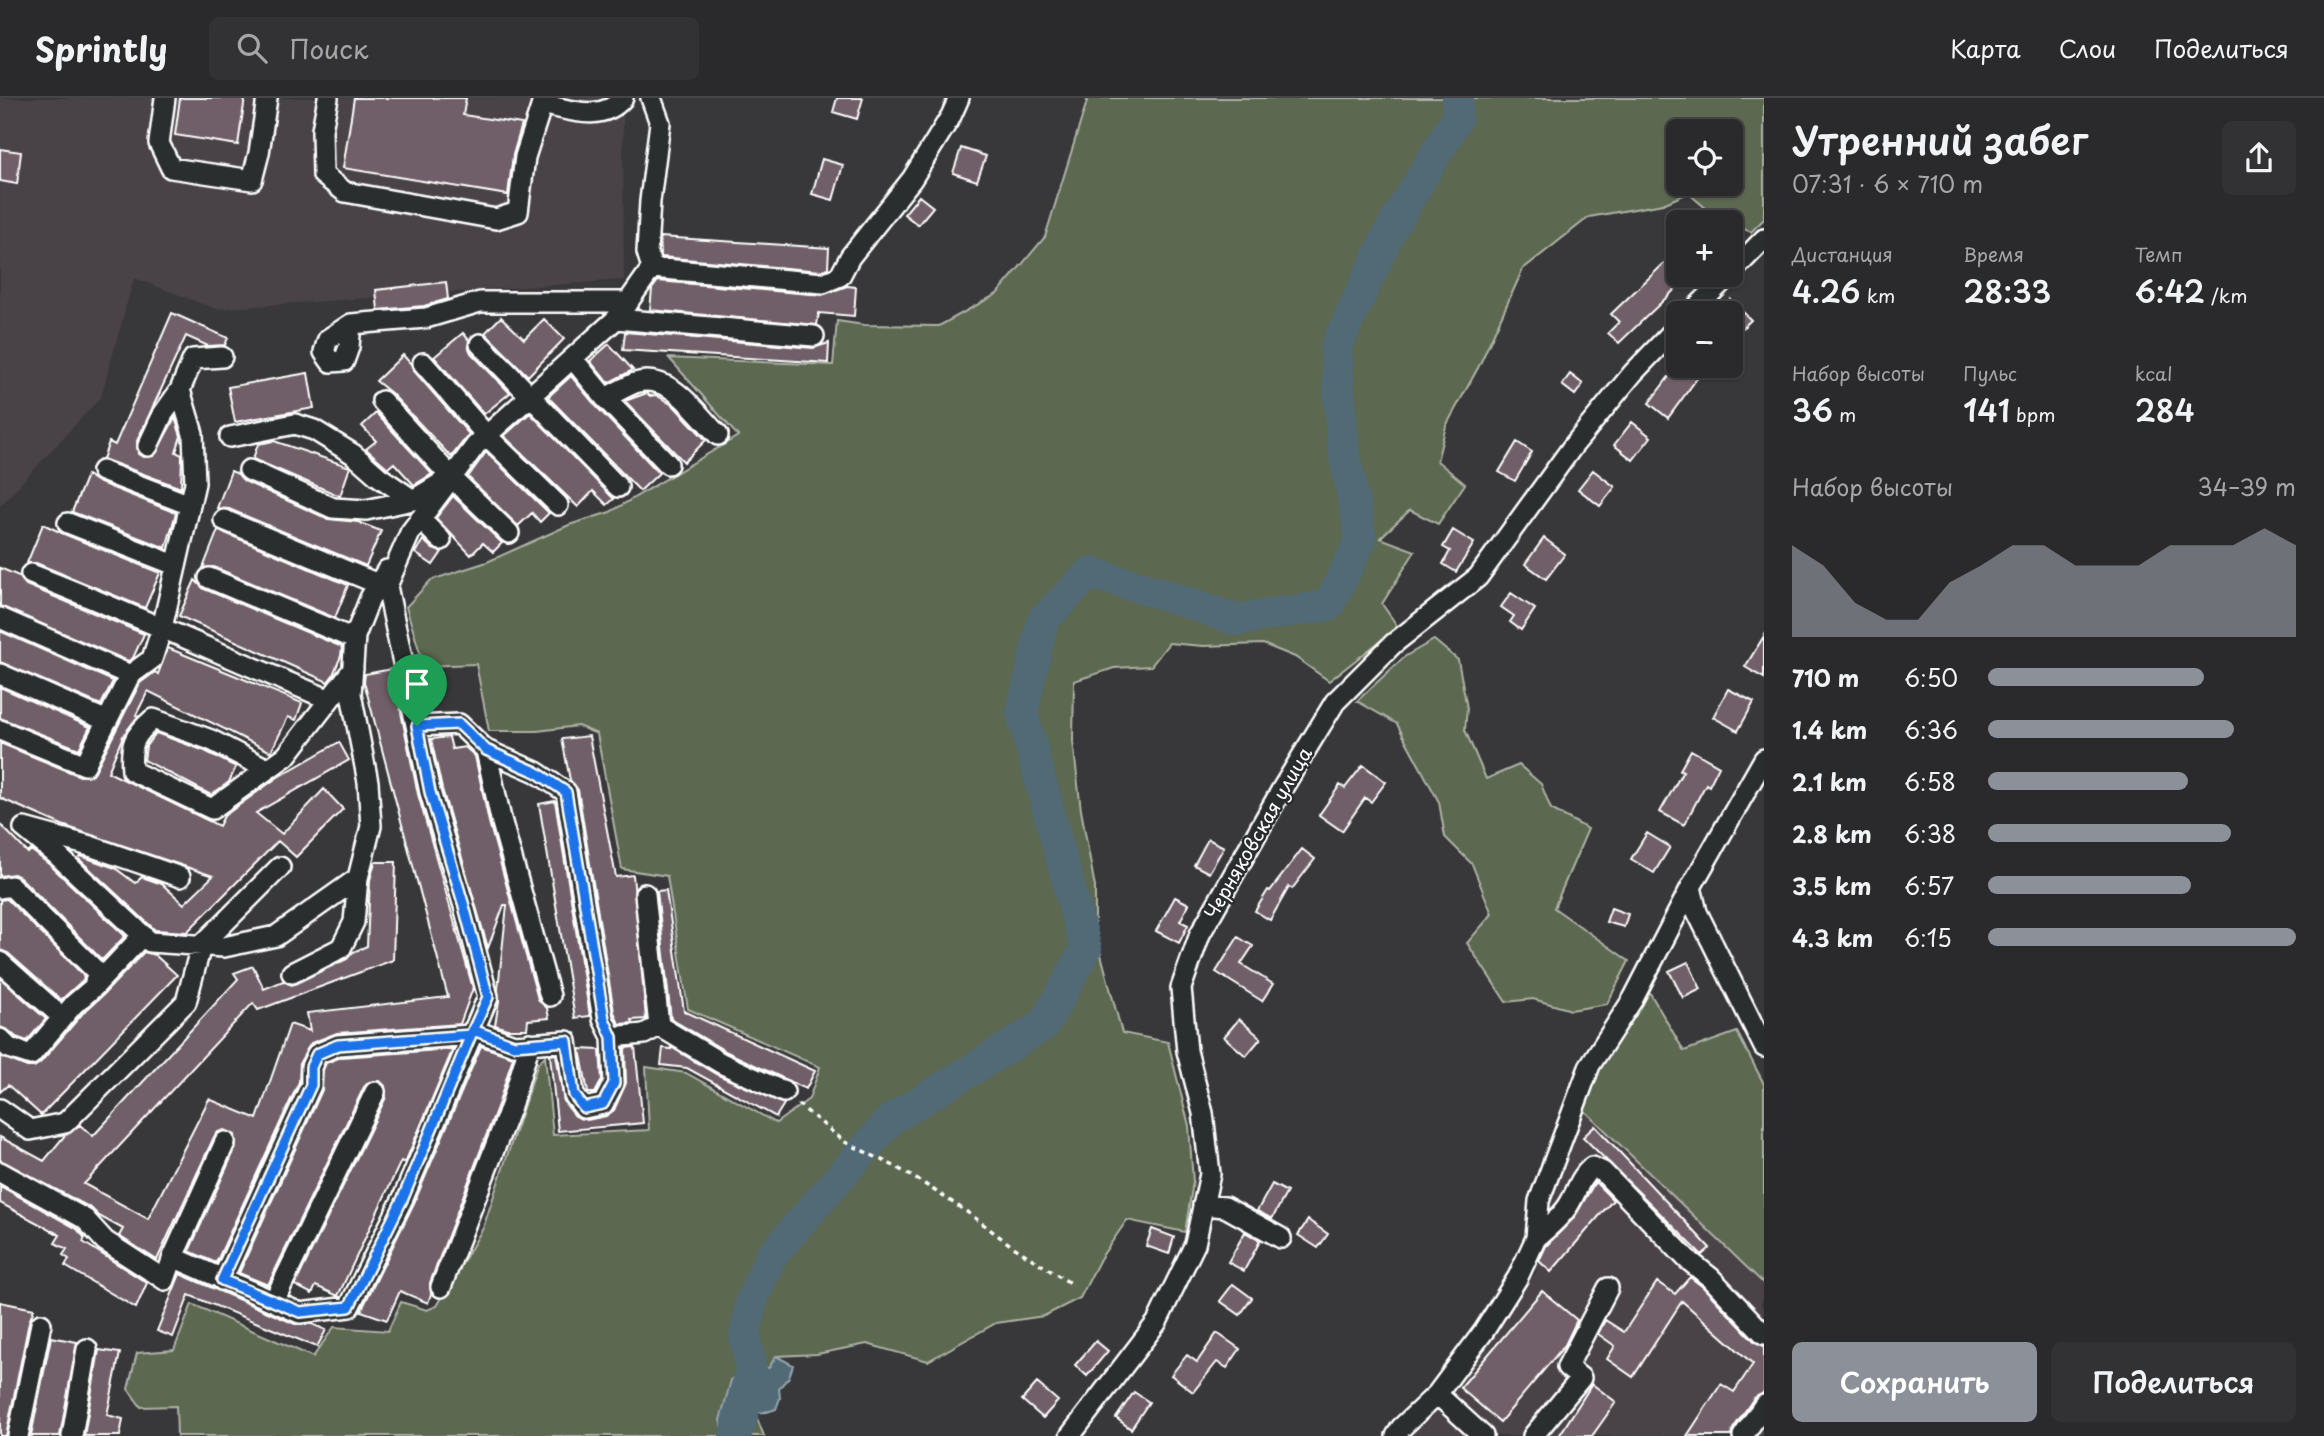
<!DOCTYPE html>
<html lang="ru">
<head>
<meta charset="utf-8">
<style>
  :root { --surface:#2a292b; --page:#323133; --text:#f1f3f6; --muted:#a5a6a9; --line:#464547; --accent:#8c9099 }
  body { margin:0; font-family:"Playpen Sans",sans-serif; background:var(--page); color:var(--text); height:100vh; display:flex; flex-direction:column; font-size:26px; white-space:nowrap }
  * { box-sizing:border-box; margin:0 }
  p { font-size:23px; color:var(--muted) }
  .icon { flex:none; width:38px; height:38px; fill:none; stroke:currentColor; stroke-width:2; stroke-linecap:round; stroke-linejoin:round }
  .map { position:relative; flex:1; overflow:hidden }
  .sheet { display:flex; flex-direction:column; background:var(--surface); width:560px }
  .sheet>* { flex:none }
  .controls { position:absolute; left:1666px; top:21px; display:grid; gap:14px }
  .controls a { display:grid; place-items:center; width:77px; height:77px; border-radius:10px; background:var(--surface); box-shadow:0 2px 5px #0004,0 0 0 2px var(--line); font-size:35px }
  .pin { position:absolute; display:grid; place-items:center; width:60px; height:60px; color:#fff; margin:-72px -30px; border-radius:50% 50% 50% 0; rotate:-45deg; box-shadow:0 0 7px #0007 }
  .pin .icon { rotate:45deg }
  .round { display:grid; place-items:center; flex:none; width:74px; height:74px; border-radius:10px; background:var(--page) }
  .summary { display:flex; align-items:center; justify-content:space-between; height:119px; padding:0 28px }
  h1 { font-size:38px; font-weight:600; line-height:52px }
  .stats { display:grid; grid-template-columns:repeat(3,1fr); gap:10px; height:119px; padding:7px 28px }
  .stats div { display:grid; align-content:center }
  .stats b { font-size:30px; font-weight:600 }
  .stats small { font-size:19px; font-weight:400 }
  .stats p { font-size:19px }
  .chart { height:196px; padding:14px 28px }
  .chart p { display:flex; justify-content:space-between }
  .chart svg { width:100%; height:126px; margin-top:7px; fill:var(--accent); opacity:.7 }
  .cta { display:flex; gap:14px; margin-top:auto; padding:14px 28px }
  .cta a { flex:1; height:80px; border-radius:10px; background:var(--accent); color:#fff; font-size:28px; font-weight:600; line-height:80px; text-align:center }
  .cta a+a { background:var(--page); color:var(--text) }
  ul { padding:0 28px; list-style:none; font-size:23px }
  li { display:grid; grid-template-columns:112px 84px 1fr; align-items:center; height:52px }
  li i { height:18px; border-radius:9px; background:var(--accent) }
  header { display:flex; align-items:center; gap:42px; box-sizing:border-box; height:98px; padding:0 35px; background:var(--surface); border-bottom:2px solid var(--line) }
  header strong { font-size:33px }
  nav { display:flex; gap:38px; margin-inline-start:auto; font-size:24px }
  .search { width:490px; height:63px; background:var(--page); display:flex; align-items:center; gap:18px; box-sizing:border-box; padding:0 24px; border-radius:10px; color:var(--muted); font-size:26px }
  main { display:flex; flex:1; min-height:0 }
  .map>svg:first-child { display:block }
  .built { fill:#494347 }
  .green { fill:#5c674f; stroke:#aeb3a7; stroke-width:2; fill-rule:evenodd }
  .water { fill:#516a76; stroke:#97a6ad; stroke-width:2 }
  .lines { fill:none; stroke-linecap:round; stroke-linejoin:round }
  .river { stroke:#516a76; stroke-width:32 }
  .building { fill:#705f67; stroke:#fff; stroke-width:2 }
  .minor-casing { stroke:#fff; stroke-width:24 }
  .path { stroke:#fff; stroke-width:3.5; stroke-dasharray:5 5; stroke-linecap:butt }
  .minor { stroke:#2a2d2e; stroke-width:19 }
  .route-casing { stroke:#fff; stroke-width:14 }
  .route { stroke:#1a73e8; stroke-width:9 }
  .labels { text-anchor:middle; stroke-width:5; stroke-linejoin:round; paint-order:stroke }
  .street-label { font-size:19px; fill:#fff; stroke:#2a2d2e }
</style>
</head>
<body>
<header>
<strong>Sprintly</strong>
<div class="search"><svg class="icon" aria-label="search" viewBox="0 0 24 24"><circle cx="10" cy="10" r="6"/><path d="M15 15l6 6"/></svg>Поиск</div>
<nav><a>Карта</a><a>Слои</a><a>Поделиться</a></nav>
</header>
<main>
<div class="map">
<svg width="1764" height="1338" viewBox="0 0 1764 1338">
  <rect width="100%" height="100%" fill="#383739"/>
  <filter id="ink" filterUnits="userSpaceOnUse"><feTurbulence type="fractalNoise" baseFrequency=".0143" numOctaves="2"/><feDisplacementMap in="SourceGraphic" scale="14" xChannelSelector="R" yChannelSelector="G"/><feConvolveMatrix kernelMatrix="1 2 1 2 8 2 1 2 1" color-interpolation-filters="sRGB"/></filter>
  <g filter="url(#ink)">
    <path class="built" d="M0 0H623L624 182 216 211 134 180 101 299 0 408Z
      M1582 1010 1764 1186 1761 1208 1764 1211V1338H1412L1537 1173 1519 1156Z"/>
    <path class="green" d="M1088 0H1764V121L1751 134 1715 118 1688 95 1663 106 1589 119 1523 171 1479 268 1446 328 1437 363 1465 386 1438 426 1410 412 1380 440 1415 453 1382 506 1398 529 1329 583 1295 559 1263 546 1203 548 1169 545 1151 568 1114 570 1074 583 1073 643 1081 712 1095 789V834L1122 935 1168 944 1189 1028 1193 1084 1185 1134 1127 1122 1100 1161 1080 1200 1044 1218 996 1225 928 1263 867 1246 817 1256 776 1258 769 1270C752 1268 744 1272 731 1282L739 1309 755 1315 764 1338H177L176 1308 141 1309 128 1291 137 1255 174 1252 192 1206 313 1259 334 1229 388 1233 401 1204 427 1212 437 1208 483 1130 538 965 545 958 553 1037 649 1032 646 969 686 975 776 1025 809 1001 820 969 688 911 667 778 622 771 597 636 578 628 537 633H489L476 566 424 568 406 509 431 482 487 464 569 427 610 414 738 338 669 260 833 267 837 223 864 227 939 228 997 196 1045 139ZM1678 33H1731V86H1678Z
      M1434 542 1458 562 1467 610 1465 632 1486 681 1519 667 1541 686 1551 711 1588 731 1554 810 1629 863 1607 906 1571 912 1533 901 1506 904 1467 845 1492 816 1472 766 1445 739 1439 704 1397 626 1357 603 1404 559Z
      M1647 890 1684 953 1737 934 1764 986V1186L1582 1010 1593 972Z"/>
    <path class="water" d="M776 1258 793 1267 789 1279 779 1290 780 1300 776 1311C762 1317 753 1314 739 1310L738 1338H724L720 1322 731 1282 744 1272 757 1268 769 1270Z"/>
    <g class="lines">
      <path class="river" d="M735 1338 742 1319 751 1271 745 1238 752 1201 771 1158 890 1022 1044 927 1086 851 1022 615 1043 522 1090 475 1160 495 1236 522 1329 507 1361 441 1343 348 1336 249 1391 131 1457 20 1458 0"/>
    </g>
    <path class="building" d="M180 0H245L238 47 175 37Z
      M354 0H466L463 17 522 26 513 57 508 97 343 70Z
      M837 0H863L857 21 833 14Z
      M961 50 986 58 977 83 953 75Z
      M0 51 21 54 17 86 0 83Z
      M822 61 843 67 833 102 812 96Z
      M919 98 933 109 918 127 904 116Z
      M660 139 829 150 828 170 821 173 661 159Z
      M1678 152V177H1690L1619 245 1608 235 1619 224 1611 216Z
      M658 183 822 197 847 188 856 189 854 218 819 215 817 227 650 212 652 191Z
      M446 184 448 201 424 208 378 212 376 192Z
      M1731 202 1751 222 1731 241Z
      M172 215 228 240 225 247 208 248 186 238 137 343 138 356 143 359 154 358 175 320 181 338 176 354 182 357 181 390 103 361 109 344 115 347Z
      M501 219 524 241 544 221 564 241 528 278 485 235Z
      M625 234 813 250 829 245 828 265 623 252Z
      M463 235 469 242 468 248 471 255 510 295 484 316 434 259Z
      M609 246 633 272 608 285 590 263Z
      M403 257 411 266 414 273 469 336 451 359 391 295 376 283Z
      M1677 268H1706L1668 320 1649 305Z
      M308 275 314 310 235 324 228 289Z
      M1570 276 1583 286 1575 297 1562 287Z
      M571 278 596 308 659 375 640 393 548 299Z
      M647 295 650 298 656 297 674 308 706 342 684 364 625 303Z
      M376 315 432 376 414 387 394 365 388 370 366 351 376 343 362 328Z
      M530 315 614 401 607 407 593 393 578 409 504 338Z
      M1632 324 1651 339 1633 362 1614 347Z
      M274 343 350 369 340 398 253 361 258 346Z
      M1517 344 1532 354 1515 383 1499 374Z
      M486 354 549 415 540 424 532 415 518 428 468 379Z
      M1593 372 1615 389 1600 408 1578 391Z
      M231 373 238 376 244 383 328 421 358 424 381 433 366 468 229 411 217 410Z
      M87 377 98 384 176 415 166 450 72 414Z
      M453 398 502 445 493 454 483 445 471 457 436 420Z
      M43 426 64 436 160 475 145 510 36 465H27Z
      M218 432 348 487 335 520 214 469 203 470Z
      M1453 432 1474 445 1456 474 1443 466 1450 453 1443 449Z
      M1544 440 1565 456 1546 481 1525 466Z
      M423 442 433 451 442 454 433 467 415 455Z
      M0 470 19 478 26 487 144 536 133 560 128 563 0 508Z
      M195 482 204 491 342 549 341 558 333 577 328 584 179 518Z
      M1511 495 1535 511 1521 532 1510 524 1514 518 1501 509Z
      M0 533 113 583 101 607 0 564Z
      M1764 538V580L1745 569Z
      M168 550 302 605 296 622 288 619 271 654 148 593 136 617 138 618 123 638 108 674 219 728 224 718 278 679 339 644 349 662 256 715 282 736 324 691 343 711 296 759 278 743 187 834 155 832 79 761 81 758 115 770 135 785 142 779 162 786 184 806 213 778 62 727 0 700V645L80 678 93 677 140 585 155 574 158 576Z
      M392 571 418 696 473 890 460 926 337 935 311 945 300 964 299 984 216 1165 189 1153 236 1049 235 1037 224 1032 218 1034 214 1039 157 1162 119 1138 123 1131 99 1118 91 1110 0 1062V1039L44 1063 65 1037 80 1027 93 1038 238 881 234 875 253 868 264 891 283 883 292 887 347 861 353 854 367 848 370 782 375 764H396L393 862 258 912 253 905 84 1086 148 1121 209 1001 257 1021 290 926 310 933 307 915 448 899 364 584 365 576Z
      M0 589 90 629 79 651 0 620Z
      M1728 591 1754 604 1738 633 1713 619Z
      M156 635 205 653 236 669 229 684 211 697 144 662 146 648Z
      M589 638 616 779 633 777 646 921 632 922 633 925 619 926 614 914 578 692 570 682 562 641Z
      M449 639 452 651 465 649 475 658 489 724 538 901 547 910 549 920 528 922 527 931H507L495 927 499 903 498 891 507 807H504L488 850 442 691 431 641Z
      M1691 652 1719 668 1709 688 1706 686 1684 727 1660 714 1683 673 1680 672Z
      M1363 667 1386 684 1371 704 1365 700 1342 733 1319 717 1340 687 1345 690Z
      M555 703 590 918 575 920 539 706Z
      M0 726 28 755 31 752 50 767 125 838 102 862 20 779 14 776 0 778Z
      M1647 735 1670 749 1654 775 1631 761Z
      M1208 741 1224 749 1209 775 1194 767Z
      M1302 751 1315 761 1292 791 1289 789 1270 822 1255 813 1268 792 1270 793Z
      M666 792 684 913 815 973 806 991 727 954 671 921 657 793Z
      M1175 799 1189 806 1180 823 1188 827 1179 845 1156 833Z
      M7 801 84 878 83 882 61 902 8 855 0 852V802Z
      M1611 810 1628 816 1624 829 1606 824Z
      M1238 839 1253 848 1241 866 1273 886 1262 903 1216 874Z
      M144 854 155 857 177 877 41 1017 8 987 0 994V958L27 969H34L40 965 83 915 103 897Z
      M1688 864 1701 891 1683 900 1669 873Z
      M0 880 46 921 27 943 16 939 8 932 0 929Z
      M1239 921 1261 940 1246 958 1224 939Z
      M481 948 513 959 499 1004 430 1185 431 1196 428 1205 400 1193 387 1222 361 1213 414 1105Z
      M635 949 643 1025 558 1033 550 957 556 956 564 1004 575 1018 587 1022 606 1018 614 1012 626 985 625 950Z
      M671 949 716 976 784 1006 776 1019 687 970 661 967 663 950 671 951Z
      M453 951 405 1065 401 1063 338 1198 316 1188 312 1196 295 1187 386 999 385 988 380 983 369 984 364 989 268 1187 239 1175 322 992 323 972 326 965 341 959Z
      M580 951 600 952 602 982 595 995H588Z
      M1595 1028 1710 1150 1702 1157 1583 1039Z
      M1595 1084 1613 1102 1551 1174 1539 1163 1546 1148 1574 1120Z
      M1272 1086 1287 1094 1272 1121 1257 1113Z
      M0 1088 77 1131 85 1140 83 1144 147 1185 136 1210 65 1168 69 1161 63 1157 67 1151 55 1145 60 1137 0 1105Z
      M1308 1122 1328 1136 1318 1150 1298 1137Z
      M1152 1131 1174 1139 1169 1156 1146 1148Z
      M1245 1134 1260 1143 1244 1173 1228 1164Z
      M180 1176 295 1226H312L326 1232 317 1249 189 1197 173 1239 157 1233Z
      M1690 1179 1703 1189 1755 1244 1764 1248V1295L1754 1300 1733 1331 1731 1338H1687L1721 1286 1734 1294 1753 1266 1682 1203 1633 1279 1607 1261 1615 1248 1598 1236 1605 1222 1624 1234 1657 1184 1675 1196Z
      M1233 1186 1252 1200 1240 1217 1220 1203Z
      M1542 1193 1577 1222 1565 1247 1500 1324 1460 1290Z
      M0 1204 34 1211 29 1224 6 1338H0Z
      M1217 1235 1240 1251 1227 1270 1217 1264 1193 1294 1171 1277 1187 1257 1197 1264Z
      M51 1239 77 1244 60 1338H31Z
      M1096 1243 1108 1253 1087 1278 1075 1267Z
      M99 1252 120 1255 107 1317 123 1321 120 1338H84Z
      M1037 1285 1058 1303 1043 1320 1022 1302Z
      M1592 1286 1616 1304 1592 1338H1559Z
      M1134 1294 1149 1304 1131 1331 1116 1320Z"/>
    <g class="lines">
      <defs>
        <path id="minor" d="M165 0 159 45 171 70 252 82 259 55 267 0
          M328 0 322 32 323 77 345 94 496 121 518 114 525 59 542 6C570 12 602 25 623 0
          M651 0 660 25 650 103 647 154 652 170 823 185 840 178 850 159 912 81 951 18 959 0
          M1731 175 1764 141
          M1691 215 1729 177
          M616 221 814 238
          M351 226 349 249 344 263 331 264 324 254 328 241 351 226 426 220 480 204H629
          M480 246 618 389
          M573 261 605 300C615 295 625 289 635 285 670 273 697 316 718 337
          M423 265 487 338 558 407
          M605 300 668 366
          M382 303 451 379 509 435
          M230 339 295 326 314 332 353 356 378 378 413 402 444 383
          M148 348 163 316 180 292
          M249 372 333 410 366 412 413 402
          M102 373 190 407
          M420 421 441 442
          M224 422 378 486
          M68 425 175 467
          M31 476C131 515 229 560 328 601
          M209 480 354 541
          M0 520 130 577 152 561 162 530 195 385 193 336 180 292 193 261 222 259
          M0 576 107 623 130 577
          M417 628 459 626 486 652 501 721 550 898
          M0 632 85 667 107 622
          M486 652 536 674 566 694 603 921 612 939 644 936 659 928 645 796
          M1764 661 1691 789 1697 814 1764 949
          M267 671 211 642 153 621C133 638 130 647 132 673L212 711 286 658 353 571
          M180 779 90 748 24 730 58 758 150 844 224 849 276 838 358 780
          M0 790 11 788 97 874 94 889 74 906 31 957 9 950 0 941
          M0 864 62 919
          M292 875 341 850 354 824 358 780 371 728 368 684 351 596 355 538 370 500 387 472
          M94 889 143 837
          M659 928 721 965 784 994
          M473 932 514 947 567 943 574 997 584 1010 603 1006 614 985 612 939
          M0 1011 30 1032 65 1025 186 904 201 848 280 769
          M225 1044 173 1159 300 1215 349 1209 403 1100 488 899 464 808 430 694 387 488 410 435 476 347 616 221 652 170
          M0 1074 85 1121 105 1143 165 1182 173 1159
          M1203 1107 1225 1109 1281 1140
          M1536 1140C1547 1131 1560 1120 1568 1108 1577 1094 1579 1080 1592 1069L1603 1074 1687 1161 1711 1180 1764 1236
          M222 1182 311 987V969L317 956 338 947 471 937
          M441 1189 511 1008 530 945
          M274 1203 375 994
          M1437 1296 1483 1338
          M18 1338 41 1226
          M72 1338 87 1251
          M1070 1338 1157 1224 1195 1146 1210 1076 1203 1015 1187 953 1181 890 1200 836 1282 691 1335 604 1393 546 1478 479 1573 348 1633 275 1678 228
          M1396 1338 1401 1330 1437 1296 1484 1233 1518 1179 1536 1140 1539 1103 1590 967 1633 901 1691 789
          M1533 1338 1581 1280 1567 1269 1608 1190
          M1743 1338 1764 1307"/>
      </defs>
      <use href="#minor" class="minor-casing"/>
      <path class="path" d="M798 1006 845 1044 894 1068 923 1085 967 1114 1012 1148 1073 1187"/>
      <use href="#minor" class="minor"/>
    </g>
  </g>
  <g class="lines" filter="url(#ink)">
    <defs>
      <path id="route" d="M417 628 430 694 464 808 488 899 473 932 471 937 338 947 317 956 311 969V987L222 1182 300 1214 349 1209 403 1100 473 932 514 947 567 943 574 997 584 1010 603 1006 614 985 612 939 604 921 566 694 536 674 486 652 459 626 417 628"/>
    </defs>
    <use href="#route" class="route-casing"/>
    <use href="#route" class="route"/>
  </g>
  <g class="labels">
    <g class="street-label">
      <text transform="translate(1258 735) rotate(-60)" y="7">Черняковская улица</text>
    </g>
  </g>
</svg>
<div class="controls">
<a><svg class="icon" aria-label="locate" viewBox="0 0 24 24"><circle cx="12" cy="12" r="6"/><path d="M12 2v4M12 18v4M2 12h4M18 12h4"/></svg></a>
<a>+</a>
<a>−</a>
</div>
<div class="pin" style="left:417px;top:628px;background:#1e9e55"><svg class="icon" aria-label="arrive" viewBox="0 0 24 24"><path d="M6 21V4h12l-3 4 3 4H6"/></svg></div>
</div>
<section class="sheet">
<div class="summary"><div><h1>Утренний забег</h1><p>07:31 · 6 × 710 m</p></div><a class="round"><svg class="icon" aria-label="share" viewBox="0 0 24 24"><path d="M12 15V3M7 8l5-5 5 5M5 13v7h14v-7"/></svg></a></div>
<div class="stats">
<div><p>Дистанция</p><b>4.26<small> km</small></b></div>
<div><p>Время</p><b>28:33</b></div>
<div><p>Темп</p><b>6:42<small> /km</small></b></div>
</div>
<div class="stats">
<div><p>Набор высоты</p><b>36<small> m</small></b></div>
<div><p>Пульс</p><b>141<small> bpm</small></b></div>
<div><p>kcal</p><b>284</b></div>
</div>
<div class="chart"><p><span>Набор высоты</span>34–39 m</p>
<svg viewBox="0 0 160 44" preserveAspectRatio="none"><path d="M0 44V12L10 19L20 32L30 38L40 38L50 25L60 19L70 12L80 12L90 19L100 19L110 19L120 12L130 12L140 12L150 6L160 12V44z"/></svg>
</div>
<ul>
<li><b>710 m</b>6:50<i style="width:70%"></i></li>
<li><b>1.4 km</b>6:36<i style="width:80%"></i></li>
<li><b>2.1 km</b>6:58<i style="width:65%"></i></li>
<li><b>2.8 km</b>6:38<i style="width:79%"></i></li>
<li><b>3.5 km</b>6:57<i style="width:66%"></i></li>
<li><b>4.3 km</b>6:15<i style="width:100%"></i></li>
</ul>
<div class="cta"><a>Сохранить</a><a>Поделиться</a></div>
</section>
</main>
</body>
</html>
